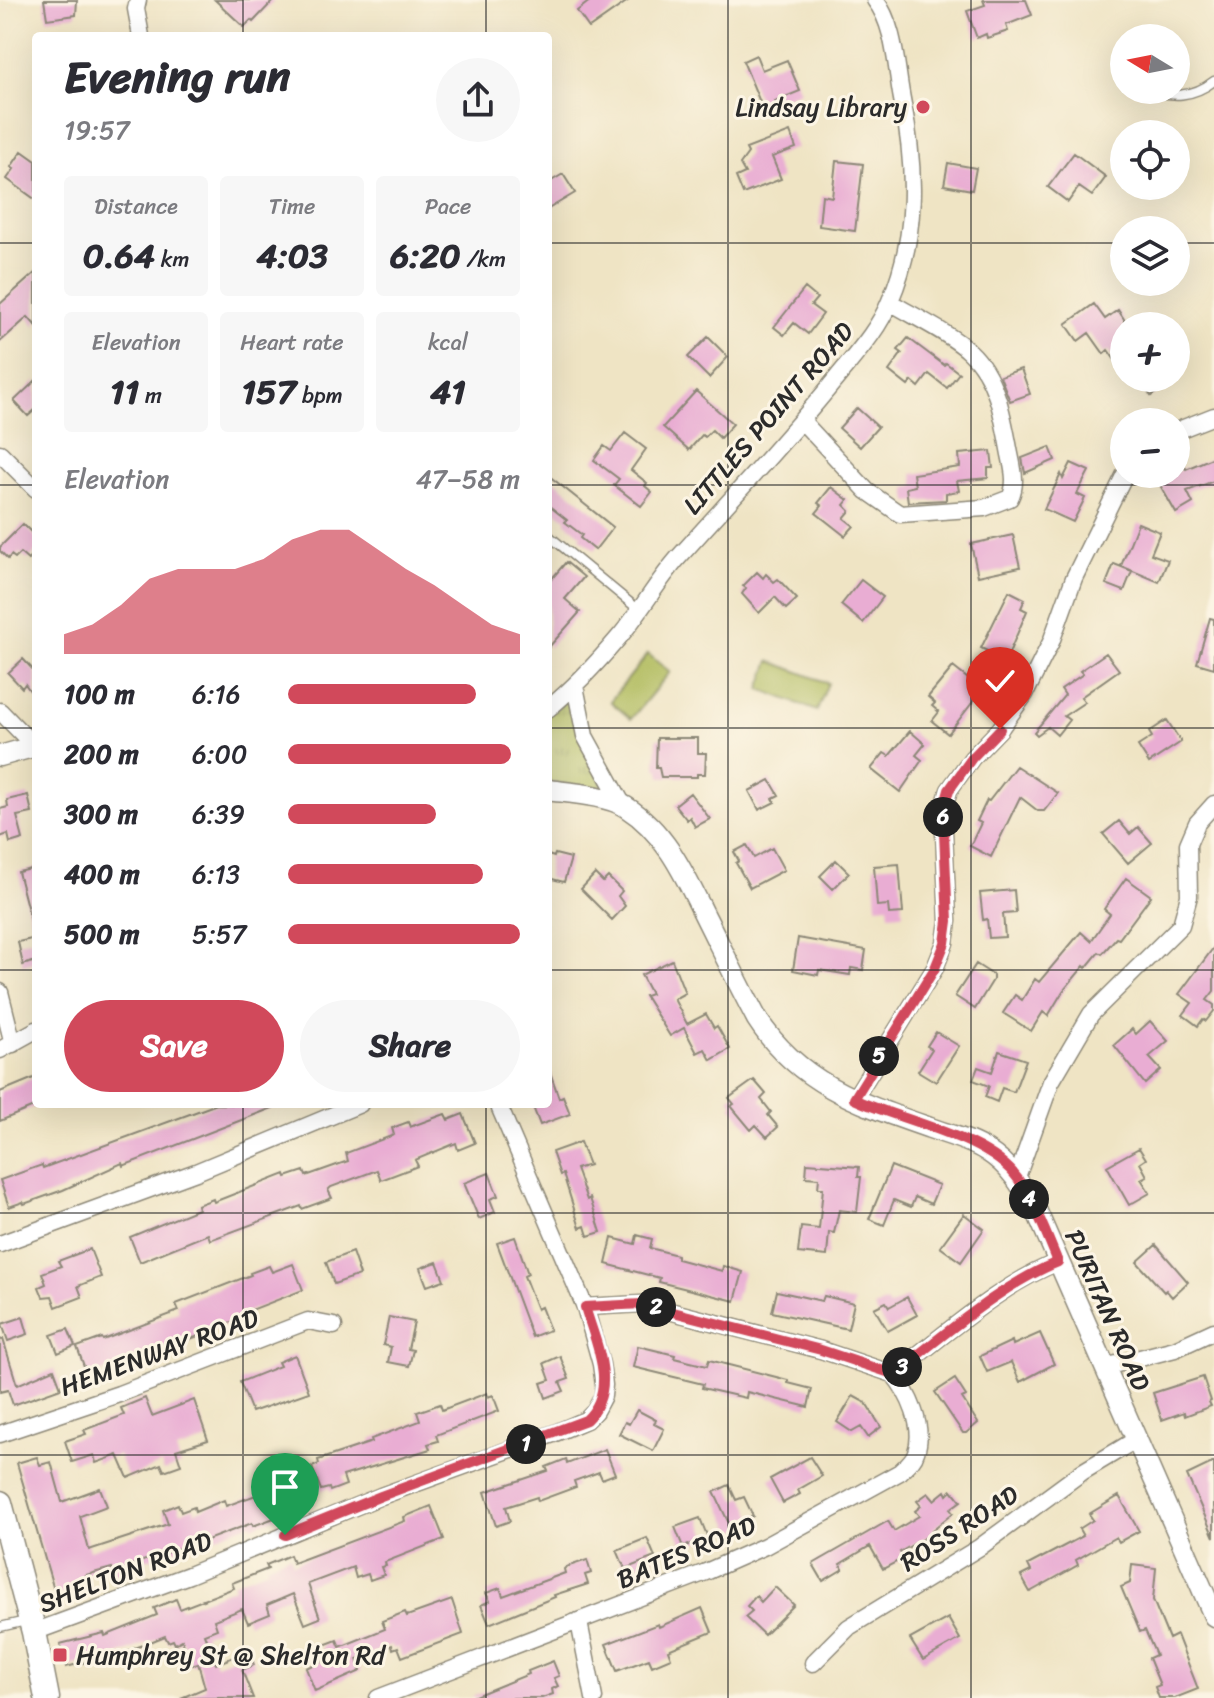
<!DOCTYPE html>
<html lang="en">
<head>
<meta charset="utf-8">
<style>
  :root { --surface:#fff; --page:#f7f7f7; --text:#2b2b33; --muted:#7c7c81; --accent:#d1495b }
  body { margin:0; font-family:Sriracha,sans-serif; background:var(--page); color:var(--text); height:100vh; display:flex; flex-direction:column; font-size:30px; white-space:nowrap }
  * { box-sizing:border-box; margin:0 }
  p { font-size:26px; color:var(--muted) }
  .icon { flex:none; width:44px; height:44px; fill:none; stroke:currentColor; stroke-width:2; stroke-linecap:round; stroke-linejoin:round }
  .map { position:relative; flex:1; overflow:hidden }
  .panel { position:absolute; left:32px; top:32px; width:520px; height:1076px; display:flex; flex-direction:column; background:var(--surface); border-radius:8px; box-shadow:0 8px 32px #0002 }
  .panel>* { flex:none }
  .needle { width:52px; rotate:280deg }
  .fabs { position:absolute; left:1110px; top:24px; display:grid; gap:16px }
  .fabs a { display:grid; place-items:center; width:80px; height:80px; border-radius:50%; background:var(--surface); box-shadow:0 8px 32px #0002; font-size:40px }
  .pin { position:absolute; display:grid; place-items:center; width:68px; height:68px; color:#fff; margin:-82px -34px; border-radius:50% 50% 50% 0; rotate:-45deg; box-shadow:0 0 8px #0007 }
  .pin .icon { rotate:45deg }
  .km { position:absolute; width:40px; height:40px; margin:-20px; border-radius:50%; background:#222; color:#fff; font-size:22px; line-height:40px; text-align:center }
  .round { display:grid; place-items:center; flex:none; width:84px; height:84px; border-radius:42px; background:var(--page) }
  .overview { display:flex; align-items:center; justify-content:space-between; height:136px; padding:0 32px }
  h1 { font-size:44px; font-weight:700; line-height:60px }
  .figures { display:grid; grid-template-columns:repeat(3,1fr); gap:12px; height:136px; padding:8px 32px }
  .figures div { display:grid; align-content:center; border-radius:8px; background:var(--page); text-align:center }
  .figures b { font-size:34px; font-weight:700 }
  .figures small { font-size:22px; font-weight:400 }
  .figures p { font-size:22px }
  .chart { height:224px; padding:16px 32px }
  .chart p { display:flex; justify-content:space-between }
  .chart svg { width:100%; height:144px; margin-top:8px; fill:var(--accent); opacity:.7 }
  .button { display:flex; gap:16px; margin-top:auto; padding:16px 32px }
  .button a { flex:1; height:92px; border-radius:48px; background:var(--accent); color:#fff; font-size:32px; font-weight:700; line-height:92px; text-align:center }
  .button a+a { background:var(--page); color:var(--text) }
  ul { padding:0 32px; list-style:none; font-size:26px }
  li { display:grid; grid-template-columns:128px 96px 1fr; align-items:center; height:60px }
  li i { height:20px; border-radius:10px; background:var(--accent) }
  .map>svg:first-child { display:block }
  .grass { fill:url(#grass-tufts); stroke:#6e7344; stroke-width:2 }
  .pitch { fill:#b0bb5d; stroke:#6e7344; stroke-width:2 }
  .building { fill:#e9add3 }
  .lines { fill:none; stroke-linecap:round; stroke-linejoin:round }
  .service-casing { stroke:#8d8878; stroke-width:11 }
  .minor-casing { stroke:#8d8878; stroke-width:19 }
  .tertiary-casing { stroke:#8d8878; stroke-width:23 }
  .primary-casing { stroke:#8d8878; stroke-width:27 }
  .service { stroke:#fff; stroke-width:8 }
  .minor { stroke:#fff; stroke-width:16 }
  .tertiary { stroke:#fff; stroke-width:20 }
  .primary { stroke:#fff; stroke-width:24 }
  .route-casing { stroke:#fff; stroke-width:16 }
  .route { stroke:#d1495b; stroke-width:10 }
  .grid { fill:none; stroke:#2b2b2b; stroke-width:2; stroke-opacity:0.55 }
  .poi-dot { fill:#d1495b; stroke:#fcf5e5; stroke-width:3 }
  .labels { text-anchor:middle; stroke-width:6; stroke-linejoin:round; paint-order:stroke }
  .poi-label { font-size:26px; fill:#2b2b2b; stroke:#fcf5e5; text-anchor:end }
  .street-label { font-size:26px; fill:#2b2b2b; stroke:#fcf5e5 }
</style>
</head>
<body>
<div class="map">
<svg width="1214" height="1698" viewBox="0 0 1214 1698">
  <defs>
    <pattern id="grass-tufts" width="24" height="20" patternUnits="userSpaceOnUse" patternTransform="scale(2)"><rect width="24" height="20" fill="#b0bb5d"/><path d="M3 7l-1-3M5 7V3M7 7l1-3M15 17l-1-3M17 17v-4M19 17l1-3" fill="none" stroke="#8f984d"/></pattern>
  </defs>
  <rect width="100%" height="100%" fill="#fcf5e5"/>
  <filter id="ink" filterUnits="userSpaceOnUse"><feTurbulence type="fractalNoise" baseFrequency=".0125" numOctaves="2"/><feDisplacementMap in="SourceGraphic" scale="16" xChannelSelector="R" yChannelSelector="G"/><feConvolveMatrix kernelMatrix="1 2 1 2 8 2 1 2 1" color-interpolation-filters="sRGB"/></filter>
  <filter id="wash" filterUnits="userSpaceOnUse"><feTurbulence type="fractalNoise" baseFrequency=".006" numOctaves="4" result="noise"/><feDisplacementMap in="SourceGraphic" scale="32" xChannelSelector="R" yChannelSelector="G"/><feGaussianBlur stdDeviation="1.8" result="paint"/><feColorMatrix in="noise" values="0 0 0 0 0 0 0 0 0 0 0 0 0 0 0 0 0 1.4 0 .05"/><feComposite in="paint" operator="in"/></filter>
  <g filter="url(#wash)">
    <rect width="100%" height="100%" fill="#efe4c4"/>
    <path class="grass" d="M569 698 604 789 548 782V715Z"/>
    <path class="pitch" d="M648 654 670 672 631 719 610 701Z
      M770 661 828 683 817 711 760 689Z"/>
    <g id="blocks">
      <path class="building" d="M44 0H77L76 15 47 19Z
        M215 0H274L253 22 251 20 244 27Z
        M591 0H629L589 28 577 11Z
        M983 0H1026L1032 15 1006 25 1008 31 987 38 986 34 977 38 967 11 985 5Z
        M756 55 762 70 787 60 800 91 775 101 778 107 764 112 743 61Z
        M790 132 796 148 772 157 781 179 743 194 736 177 745 173 740 164 748 153 746 149Z
        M22 151 36 161V200L7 179 14 169 11 167Z
        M1074 153 1106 177 1092 196 1079 187 1068 202 1048 187Z
        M836 161 863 164 855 231 819 226 822 195 832 197Z
        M948 163 976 168 972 190 944 185Z
        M563 174 575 193 548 209V183Z
        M36 272V326L28 317 0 342V304Z
        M805 288 817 298 811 305 823 314 808 334 794 323 784 335 774 327Z
        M1094 304 1105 319 1118 310 1124 319V373L1108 350 1104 354 1089 333 1078 341 1066 324Z
        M708 337 728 357 709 378 688 357Z
        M908 338 944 365 946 363 959 373 947 388 929 374 919 387 912 381 908 386 889 371 902 353 898 350Z
        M1021 369 1030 394 1010 401 1000 376Z
        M1138 378H1177L1151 396Z
        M36 380V409L28 416 14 401Z
        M696 391 733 424 720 438 712 430 705 437 702 435 689 450 663 427Z
        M857 408 878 427 860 447 839 428Z
        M625 433 646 449 631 470 647 483 645 486 652 492 641 506 614 485 619 479 594 460 604 446 611 451Z
        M1050 447 1055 460 1025 473 1022 458Z
        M991 451 993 468H988V478L957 481 959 491 946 493V500L908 502 906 488 915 486 913 474 960 467 959 454Z
        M1214 457V481L1187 491 1193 503 1176 513 1160 485 1170 479 1169 476 1185 467 1186 469Z
        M1071 463 1089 471 1077 494 1085 498 1073 522 1044 509 1061 474 1063 479Z
        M548 475 613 527 595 550 580 538 582 535 565 522 567 520 548 505Z
        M831 487 848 500 844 505 850 511 844 518 854 526 845 536 816 513 822 506 818 503Z
        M1138 523 1160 532 1151 554 1168 560 1159 582 1121 566Z
        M23 524 36 537V551L28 560 20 553 15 558 11 555 8 559 0 551V547Z
        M1013 535 1020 567 978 576 971 544Z
        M566 562 584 577 565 599 580 612 548 648V583Z
        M1114 564 1132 571 1124 591 1106 584Z
        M757 572 763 578 766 574 774 582 778 579 797 599 786 609 775 597 759 613 742 594 746 588 743 586Z
        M861 580 883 597 863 623 841 605Z
        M1009 591 1025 599 1021 608 1027 611 1006 660 981 648Z
        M1210 618 1214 619V668L1197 663Z
        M1106 653 1119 670 1081 697 1085 702 1064 716 1069 720 1057 735 1048 727 1037 735 1034 732 1065 695 1061 689 1083 674 1080 671Z
        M23 659 36 673V699L25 684 22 688 8 673Z
        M953 667 982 690 948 734 932 721 939 712 932 706 935 703 928 697Z
        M1167 720 1181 742 1149 763 1138 746 1152 737 1149 732Z
        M910 731 925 744 916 755 922 760 900 792 871 769 884 753 889 756Z
        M657 738H698V753H706L705 774H697V777H661L659 768H656Z
        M1016 766 1058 793 1044 811H1038L1020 797 991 857 970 846 981 823 977 821 987 800 989 801Z
        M770 780 779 795 773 798 775 802 759 810 749 791Z
        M690 793 710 819 695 827 690 817 687 820 675 805Z
        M28 795 32 813 17 816 23 839 10 843 8 834 0 837V809L8 807 7 800Z
        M1119 821 1130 834 1138 827 1152 843 1128 863 1103 834Z
        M747 845 754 858 772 848 784 870 750 888 736 863 739 861 734 852Z
        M555 854 571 858 564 882 548 878V855L554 857Z
        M836 860 849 873 833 889 820 876Z
        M899 864 903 913 889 914 888 905 877 906 874 866Z
        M36 868V922H31L18 872Z
        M595 874 603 882 608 877 622 891 618 896 625 906 612 920 581 889Z
        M1126 878 1151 896 1119 939 1116 938 1102 954 1099 952 1086 968 1084 966 1063 991 1048 1016 1043 1012 1031 1031 1003 1013 1015 995 1022 1000 1035 979 1039 982 1081 932 1091 941 1110 914 1104 909Z
        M1014 890 1016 913 1003 914 1005 937 989 938 987 919 983 920 980 893Z
        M36 938V961L23 965 18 942Z
        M798 938 866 950 863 970 851 968 850 975 819 970 818 975 793 970Z
        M1214 947V991L1207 1000 1214 1005V1011L1206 1021 1203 1019 1198 1026 1183 1015 1192 1003 1179 994Z
        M672 960 685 993 674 999 687 1024 706 1014 714 1028 717 1026 730 1049 711 1060 705 1049 697 1053 684 1028 670 1036 645 996 651 994 641 975Z
        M976 964 993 975V980L975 1009 955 996Z
        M1150 1021 1168 1041 1149 1057 1161 1070 1145 1084 1114 1045 1132 1029 1136 1034Z
        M936 1032 959 1046 936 1082 918 1071 932 1049 927 1046Z
        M999 1051 1026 1060 1014 1092 1002 1088 997 1102 985 1097 989 1086 973 1080 978 1067 992 1072Z
        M550 1072 559 1098 563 1096 570 1114 540 1125 533 1107 548 1104Z
        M36 1077V1106L0 1121V1092Z
        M754 1080 766 1094 761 1099 771 1112 768 1115 778 1127 767 1137 756 1125 751 1130 731 1106 734 1104 729 1098Z
        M217 1104 280 1105 123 1166 122 1163 63 1190 24 1204 23 1202 9 1207 0 1180 42 1165 43 1168Z
        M445 1114 448 1120 463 1114 475 1143 458 1150 456 1143 415 1160 418 1166 381 1180 377 1170 331 1187 328 1190 332 1198 302 1209 301 1206 210 1240 208 1234 140 1262 130 1237 198 1209 197 1205 213 1199 214 1202 285 1174 286 1177 304 1171 306 1176 348 1161 346 1153 394 1135 392 1128 408 1122 410 1127Z
        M580 1142 589 1165 576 1169 587 1200 590 1198 601 1232 588 1236 585 1226 580 1228 563 1174 560 1175 552 1152Z
        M1139 1148 1146 1159 1140 1163 1147 1176 1141 1179 1150 1193 1129 1205 1107 1166Z
        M807 1163 859 1167 858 1177H861L857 1212 839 1210 834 1233 829 1232 827 1256 798 1253 801 1227 819 1229 823 1188H818L819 1178 806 1177Z
        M891 1166 939 1185 931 1204 915 1197 911 1207 894 1200 884 1225 869 1219Z
        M489 1173 498 1196 490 1199 495 1212 479 1219 464 1183Z
        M964 1214 984 1229 961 1262 940 1247Z
        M637 1235 652 1239 650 1248 677 1255V1259L722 1271 723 1266 743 1272 735 1301 659 1282 660 1278 606 1264 612 1238 635 1244Z
        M515 1237 528 1274 524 1276 537 1309 541 1307 550 1330 532 1337 497 1243Z
        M1156 1245 1188 1282 1172 1297 1166 1290 1164 1292 1137 1262Z
        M90 1249 101 1277 78 1286 82 1297 56 1307 52 1296 43 1297 39 1287 46 1284 42 1273 61 1266 58 1261Z
        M352 1252 360 1275 334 1284 326 1262Z
        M437 1262 444 1280 427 1286 420 1268Z
        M293 1264 303 1290 241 1314 243 1318 203 1332 204 1334 88 1377 77 1347 102 1338 103 1340 179 1311 176 1304 251 1275 250 1273 269 1266 272 1272Z
        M777 1291 822 1301 824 1296 854 1303 848 1329 772 1312Z
        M907 1297 917 1315 888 1331 874 1308 886 1302 889 1307Z
        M23 1317 28 1334 8 1341 2 1324Z
        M389 1317 414 1322 408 1349 413 1350 409 1366 388 1362 391 1347 383 1345Z
        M68 1329 75 1346 58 1353 51 1335Z
        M1040 1333 1054 1364 1020 1382 1011 1362 987 1372 980 1356 1012 1341 1013 1345Z
        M3 1339 17 1385 54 1369 61 1388 13 1405 8 1390 0 1392V1340Z
        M638 1346 675 1355 674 1358 707 1366 709 1360 788 1380V1383L812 1389 808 1407 747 1392 746 1398 702 1388 703 1384 633 1367Z
        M295 1355 309 1392 252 1412 240 1382 280 1366 278 1362Z
        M560 1356 569 1379 560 1382 564 1391 546 1398 541 1383 550 1380 544 1363Z
        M1203 1377 1211 1401 1209 1402 1211 1406 1185 1416 1184 1412 1162 1420 1153 1393Z
        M955 1379 966 1396 962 1398 978 1423 966 1433H963L935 1392Z
        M487 1393 488 1397 493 1395 499 1411 436 1435 438 1441 428 1444 430 1449 343 1476 346 1485 330 1491 329 1488 321 1490 312 1467 319 1464 318 1460 372 1442 371 1439 420 1421 417 1412 440 1404 442 1410Z
        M853 1396 866 1403 881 1427 868 1437 861 1427 852 1432 837 1422Z
        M145 1398 152 1416 194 1400 208 1440 176 1450 181 1465 164 1471 161 1464 128 1478 118 1455 96 1463 94 1455 72 1462 65 1441 86 1434 84 1430 124 1415 121 1408Z
        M637 1410 656 1420 654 1424 664 1429 653 1451 619 1434 625 1422 629 1424Z
        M605 1449 615 1474 602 1479 599 1472 574 1481 576 1487 538 1501 537 1497 506 1507 510 1521 496 1526 485 1492 548 1471 546 1467 566 1459 567 1464Z
        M37 1457 40 1465 51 1462 62 1502 100 1488 107 1506 80 1516 89 1550 168 1524 163 1510 178 1504 181 1512 194 1507 195 1512 224 1500 226 1506 267 1491 277 1517 253 1526 252 1523 186 1548 185 1546 131 1565 132 1568 114 1574 112 1568 86 1575 88 1584 69 1589 70 1593 56 1597 17 1463Z
        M810 1457 822 1476 798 1490 800 1494 783 1503 770 1479Z
        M1214 1462V1537L1187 1475Z
        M729 1485 736 1500 744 1497 753 1516 744 1520 747 1525 733 1532 714 1492Z
        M952 1490 961 1501 950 1509 953 1513 932 1530 933 1533 900 1552 904 1558 883 1569 870 1546 840 1564 843 1569 823 1581 813 1564 888 1521 894 1531 919 1516 915 1511 921 1506 917 1501 928 1493 934 1500 945 1491 947 1495Z
        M1119 1496 1139 1531 1119 1542 1116 1537 1076 1560 1078 1565 1030 1592 1021 1576 1031 1571 1028 1565 1083 1536 1079 1529 1093 1520 1089 1514Z
        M431 1506 444 1539 385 1562 386 1566 381 1567 384 1575 370 1580 368 1574 356 1578 353 1567 308 1584 320 1618 305 1624 293 1594 267 1605 270 1614 248 1623 242 1609 214 1620 217 1629 204 1634 216 1664 249 1651 254 1665 242 1670 253 1698H181L205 1688 198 1663 191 1665 182 1640 175 1644 173 1640 168 1642 165 1636 123 1653 66 1667 60 1644 104 1633 105 1636 157 1615 154 1608 176 1599 180 1609 234 1588 232 1583 268 1569 266 1565 290 1555 293 1563 405 1521 404 1517Z
        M700 1518 708 1538 683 1547 675 1527Z
        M647 1538 655 1557 625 1569 617 1550Z
        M587 1560 591 1573 585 1575 588 1584 554 1595 555 1597 489 1624 481 1605 490 1601 486 1593 500 1588 503 1596 565 1573 564 1569 566 1567Z
        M1132 1565 1156 1568 1153 1600 1169 1639 1177 1635 1198 1689 1175 1698H1159L1155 1687 1160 1685 1149 1658 1156 1655 1145 1630 1140 1632 1121 1587 1130 1583Z
        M775 1587 794 1605 764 1635 745 1617 752 1611 747 1606 756 1596 761 1602Z
        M452 1600 463 1634 402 1657 398 1647 393 1649 392 1645 357 1659 361 1671 315 1691 306 1668 326 1659 321 1646 337 1640 340 1647 385 1629 382 1621 405 1612 407 1616Z
        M702 1608 712 1632 668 1650 671 1658 652 1666 649 1659 617 1671 606 1644 658 1624 659 1627Z
        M948 1618 960 1639 923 1660 910 1639Z
        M553 1661 559 1676 554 1678 558 1686 552 1689 553 1694 542 1698H470L529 1674 528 1671Z"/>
    </g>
  </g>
  <g filter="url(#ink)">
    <use href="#blocks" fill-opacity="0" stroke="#8d8878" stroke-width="2"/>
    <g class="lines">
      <defs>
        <path id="service" d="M1146 90C1173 97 1192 98 1214 81
          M548 535 639 610
          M0 1627 26 1621"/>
        <path id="minor" d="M138 0 136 9 141 36
          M802 421 867 491 900 514 984 508 1010 498C1018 482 1012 466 1009 449 1003 416 996 376 970 352 951 334 913 316 890 302
          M1176 431 1214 416
          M0 453 36 489
          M575 686 585 736 623 805
          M548 709C575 687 598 662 620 636 641 611 657 582 678 558 731 499 785 442 835 380 855 355 878 331 890 301 918 236 916 167 902 99 896 68 895 25 875 0
          M0 711 35 747
          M0 992 13 1044
          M0 1050 36 1030
          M854 1099 935 968 945 943 948 921 943 811 949 790 972 758 1000 729 1025 694 1051 642 1074 578 1125 474
          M1017 1177 1051 1082 1091 1014 1181 925 1189 896 1188 844 1197 823 1214 804
          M0 1244 196 1172 360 1104
          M585 1307 642 1304 821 1350 893 1374C944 1336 999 1285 1058 1262
          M1105 1367 1175 1349 1214 1331
          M0 1434 119 1394 308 1321 334 1326
          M579 1622 594 1698
          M34 1632 189 1575 381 1496 553 1434 586 1420 595 1411 603 1396 604 1385 601 1364 585 1307 498 1104
          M813 1663 849 1627 980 1547 1082 1472 1137 1439
          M378 1698 706 1572 765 1546 900 1472C906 1466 914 1460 916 1452 925 1427 909 1393 893 1374"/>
        <path id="tertiary" d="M0 756 36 746
          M548 790C570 793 607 795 626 807 667 833 686 878 707 920 724 954 740 987 757 1019 799 1084 861 1104 930 1128 949 1135 971 1140 987 1151 1011 1166 1023 1188 1037 1212L1214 1616"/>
        <path id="primary" d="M0 1503 34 1632 47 1698"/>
      </defs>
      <use href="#service" class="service-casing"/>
      <use href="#minor" class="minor-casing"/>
      <use href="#tertiary" class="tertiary-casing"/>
      <use href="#primary" class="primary-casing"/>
      <use href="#service" class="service"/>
      <use href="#minor" class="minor"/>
      <use href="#tertiary" class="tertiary"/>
      <use href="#primary" class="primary"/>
    </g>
  </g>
  <g class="lines" filter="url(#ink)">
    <defs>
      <path id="route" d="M285 1535 381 1496 586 1420C619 1389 596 1344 585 1307L642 1304 821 1350 893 1374C944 1336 1000 1285 1058 1262 1046 1233 1035 1204 1018 1179 988 1136 901 1121 854 1099L935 968 945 943 948 921 943 811 949 790 972 758 1000 729"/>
    </defs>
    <use href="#route" class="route-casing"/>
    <use href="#route" class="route"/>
  </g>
  <path class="grid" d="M243 0V36M486 0V36M728 0V1698M971 0V1698M0 243H36M548 243H1124M1176 243H1214M0 485H36M548 485H1214M0 728H36M548 728H1214M0 970H36M548 970H1214M243 1104V1698M486 1104V1698M0 1213H1214M0 1455H1214"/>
  <g class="poi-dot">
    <circle cx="923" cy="107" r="8"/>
    <rect x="52" y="1647" width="16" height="16" rx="4"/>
  </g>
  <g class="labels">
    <g class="poi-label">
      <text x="907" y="116">Lindsay Library</text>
      <text x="76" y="1664" text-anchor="start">Humphrey St @ Shelton Rd</text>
    </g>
    <g class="street-label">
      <text transform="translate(768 418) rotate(-49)" y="9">LITTLES POINT ROAD</text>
      <text transform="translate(1108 1310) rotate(66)" y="9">PURITAN ROAD</text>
      <text transform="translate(159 1352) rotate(-20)" y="9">HEMENWAY ROAD</text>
      <text transform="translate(959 1528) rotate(-33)" y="9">ROSS ROAD</text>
      <text transform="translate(686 1552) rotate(-23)" y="9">BATES ROAD</text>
      <text transform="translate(125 1572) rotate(-21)" y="9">SHELTON ROAD</text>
    </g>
  </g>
</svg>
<div class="fabs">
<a><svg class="needle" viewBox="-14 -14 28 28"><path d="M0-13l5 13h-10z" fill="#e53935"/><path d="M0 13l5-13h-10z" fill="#7c7c81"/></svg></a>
<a><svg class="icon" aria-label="locate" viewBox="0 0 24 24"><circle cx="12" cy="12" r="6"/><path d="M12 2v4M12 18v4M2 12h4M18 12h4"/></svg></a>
<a><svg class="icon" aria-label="layers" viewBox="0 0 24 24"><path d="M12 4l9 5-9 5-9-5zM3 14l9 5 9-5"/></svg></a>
<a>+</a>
<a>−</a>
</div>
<div class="pin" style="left:285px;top:1535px;background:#1e9e55"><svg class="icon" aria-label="arrive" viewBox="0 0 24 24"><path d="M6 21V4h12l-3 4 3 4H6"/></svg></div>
<div class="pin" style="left:1000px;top:729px;background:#d93025"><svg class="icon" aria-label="check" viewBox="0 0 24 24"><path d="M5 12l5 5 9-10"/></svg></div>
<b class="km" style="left:526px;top:1444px">1</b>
<b class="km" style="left:656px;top:1307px">2</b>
<b class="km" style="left:902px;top:1367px">3</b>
<b class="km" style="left:1029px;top:1199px">4</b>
<b class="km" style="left:879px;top:1056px">5</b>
<b class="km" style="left:943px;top:817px">6</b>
<section class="panel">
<div class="overview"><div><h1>Evening run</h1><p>19:57</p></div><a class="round"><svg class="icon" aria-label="share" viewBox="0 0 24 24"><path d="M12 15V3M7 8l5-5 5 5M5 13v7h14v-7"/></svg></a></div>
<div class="figures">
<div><p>Distance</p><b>0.64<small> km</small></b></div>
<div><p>Time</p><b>4:03</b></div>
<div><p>Pace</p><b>6:20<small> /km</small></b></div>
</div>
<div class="figures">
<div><p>Elevation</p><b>11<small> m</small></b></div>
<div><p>Heart rate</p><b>157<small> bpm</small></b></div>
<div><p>kcal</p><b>41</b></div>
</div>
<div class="chart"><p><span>Elevation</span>47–58 m</p>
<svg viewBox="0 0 160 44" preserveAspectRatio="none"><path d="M0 44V38L10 35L20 29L30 21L40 18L50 18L60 18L70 15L80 9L90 6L100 6L110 12L120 18L130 23L140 29L150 35L160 38V44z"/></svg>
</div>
<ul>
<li><b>100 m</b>6:16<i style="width:81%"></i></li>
<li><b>200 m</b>6:00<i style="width:96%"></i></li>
<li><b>300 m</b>6:39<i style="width:64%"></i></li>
<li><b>400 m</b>6:13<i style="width:84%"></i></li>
<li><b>500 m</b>5:57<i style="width:100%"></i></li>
</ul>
<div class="button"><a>Save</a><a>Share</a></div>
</section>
</div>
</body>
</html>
